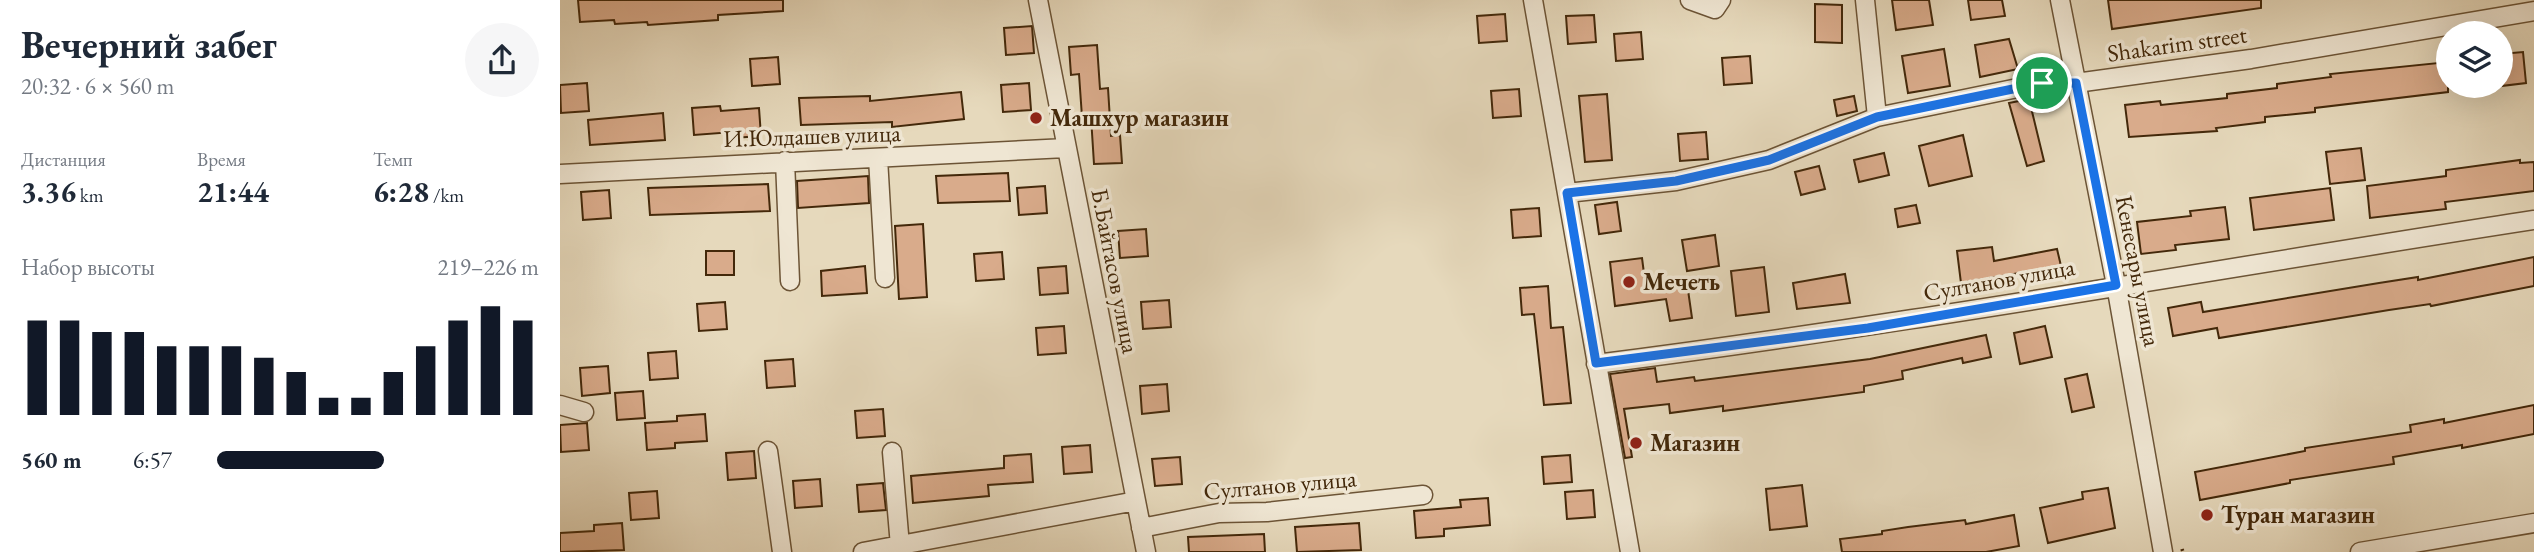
<!DOCTYPE html>
<html lang="ru">
<head>
<meta charset="utf-8">
<style>
  :root { --surface:#fff; --page:#f6f6f7; --text:#1f2937; --muted:#747a83; --accent:#111827 }
  body { margin:0; font-family:"EB Garamond",serif; background:var(--page); color:var(--text); height:100vh; display:flex; flex-direction:column; font-size:26px; white-space:nowrap }
  * { box-sizing:border-box; margin:0 }
  p { font-size:23px; color:var(--muted) }
  .icon { flex:none; width:38px; height:38px; fill:none; stroke:currentColor; stroke-width:2; stroke-linecap:round; stroke-linejoin:round }
  .map { position:relative; flex:1; overflow:hidden }
  .sheet { display:flex; flex-direction:column; background:var(--surface); width:560px }
  .sheet>* { flex:none }
  .controls { position:absolute; left:1876px; top:21px; display:grid; gap:14px }
  .controls a { display:grid; place-items:center; width:77px; height:77px; border-radius:50%; background:var(--surface); box-shadow:0 7px 28px #0002; font-size:35px }
  .pin { position:absolute; display:grid; place-items:center; width:60px; height:60px; color:#fff; margin:-30px; border:4px solid #fff; border-radius:50%; box-shadow:0 2px 7px #0007 }
  .round { display:grid; place-items:center; flex:none; width:74px; height:74px; border-radius:37px; background:var(--page) }
  .summary { display:flex; align-items:center; justify-content:space-between; height:119px; padding:0 21px }
  h1 { font-size:38px; font-weight:700; line-height:52px }
  .metrics { display:grid; grid-template-columns:repeat(3,1fr); gap:10px; height:119px; padding:7px 21px }
  .metrics div { display:grid; align-content:center }
  .metrics b { font-size:30px; font-weight:700 }
  .metrics small { font-size:19px; font-weight:400 }
  .metrics p { font-size:19px }
  .chart { height:196px; padding:14px 21px }
  .chart p { display:flex; justify-content:space-between }
  .chart svg { width:100%; height:126px; margin-top:7px; stroke:var(--accent); stroke-width:6 }
  ul { padding:0 21px; list-style:none; font-size:23px }
  li { display:grid; grid-template-columns:112px 84px 1fr; align-items:center; height:52px }
  li i { height:18px; border-radius:9px; background:var(--accent) }
  main { display:flex; flex:1; min-height:0 }
  .map>svg:first-child { display:block }
  .building { fill:#d9ab8b; stroke:#43280a; stroke-width:2 }
  .lines { fill:none; stroke-linecap:round; stroke-linejoin:round }
  .minor-casing { stroke:#6c5436; stroke-width:21 }
  .path { stroke:#43280a; stroke-width:3.5; stroke-dasharray:2 3.5; stroke-linecap:butt }
  .minor { stroke:#efe6d3; stroke-width:18 }
  .route-casing { stroke:#fff; stroke-width:14 }
  .route { stroke:#1a73e8; stroke-width:9 }
  .poi-dot { fill:#8f2418; stroke:#efe6d3; stroke-width:2.5 }
  .labels { text-anchor:middle; stroke-width:7; stroke-linejoin:round; paint-order:stroke }
  .street-label { font-size:24px; fill:#43280a; stroke:#efe6d3 }
  .poi-label { font-size:24px; font-weight:bold; fill:#43280a; stroke:#efe6d3; text-anchor:start }
</style>
</head>
<body>
<main>
<section class="sheet">
<div class="summary"><div><h1>Вечерний забег</h1><p>20:32 · 6 × 560 m</p></div><a class="round"><svg class="icon" aria-label="share" viewBox="0 0 24 24"><path d="M12 15V3M7 8l5-5 5 5M5 13v7h14v-7"/></svg></a></div>
<div class="metrics">
<div><p>Дистанция</p><b>3.36<small> km</small></b></div>
<div><p>Время</p><b>21:44</b></div>
<div><p>Темп</p><b>6:28<small> /km</small></b></div>
</div>
<div class="chart"><p><span>Набор высоты</span>219–226 m</p>
<svg viewBox="0 0 160 44" preserveAspectRatio="none"><path d="M5 44V11M15 44V11M25 44V15M35 44V15M45 44V20M55 44V20M65 44V20M75 44V24M85 44V29M95 44V38M105 44V38M115 44V29M125 44V20M135 44V11M145 44V6M155 44V11"/></svg>
</div>
<ul>
<li><b>560 m</b>6:57<i style="width:52%"></i></li>
</ul>
</section>
<div class="map">
<svg width="1974" height="552" viewBox="0 0 1974 552">
  <rect width="100%" height="100%" fill="#e6d9bc"/>
  <filter id="stains"><feTurbulence type="fractalNoise" baseFrequency=".00286" numOctaves="4"/><feColorMatrix values="0 0 0 0 .2 0 0 0 0 .09 0 0 0 0 .02 0 0 0 .5 -.17"/></filter>
  <radialGradient id="worn" r=".72"><stop offset=".6" stop-color="#630" stop-opacity="0"/><stop offset="1" stop-color="#630" stop-opacity=".3"/></radialGradient>
  <path class="building" d="M18 0H223V11L158 15V20L88 25 87 22 55 24 54 20 20 22Z
    M1332 0H1369L1373 25 1336 30Z
    M1408 0H1442L1445 16 1411 20Z
    M1548 0H1701V8L1552 29Z
    M1255 4 1282 5V43L1255 42Z
    M945 14 947 41 919 43 917 16Z
    M1034 15 1036 42 1008 44 1006 16Z
    M472 26 474 53 446 55 444 28Z
    M1081 32 1083 59 1056 61 1054 34Z
    M1449 39 1458 69 1420 77 1415 45Z
    M537 45 540 89 548 88 551 136 560 135 562 163 534 164 531 117H522L519 74 511 75 509 47Z
    M1384 49 1390 86 1348 93 1342 56Z
    M1963 52 1966 83 1941 86V54Z
    M1190 56 1192 83 1164 85 1162 58Z
    M218 57 220 84 192 86 190 59Z
    M1888 62V92L1755 108V112L1705 117V122L1656 128 1657 131 1569 137 1565 105 1600 101 1601 105 1667 98V94L1717 88V84L1771 77 1770 74Z
    M27 83 29 111 1 113 0 85Z
    M469 83 471 110 443 112 441 85Z
    M959 89 961 116 933 118 931 91Z
    M401 92 404 119 332 127V122L241 125 239 98 310 96V101Z
    M1047 94 1052 160 1025 162 1019 96Z
    M1294 96 1297 111 1277 116 1274 100Z
    M1469 99 1484 161 1467 166 1449 103Z
    M160 106 161 111 199 108 201 136 173 138V132L134 135 132 108Z
    M103 113 105 140 30 145 28 120Z
    M1146 132 1148 159 1120 161 1118 134Z
    M1403 135 1412 176 1369 186 1359 146Z
    M1801 148 1805 180 1770 184 1766 152Z
    M1324 153 1329 175 1299 182 1294 160Z
    M1960 160V163L1974 162V191L1885 202 1886 209 1810 218 1807 186 1886 176V170Z
    M1259 166 1265 189 1241 195 1235 172Z
    M448 173 450 201 378 203 376 176Z
    M308 176 309 203 238 208 237 181Z
    M208 184 210 211 90 215 88 188Z
    M485 186 487 213 459 215 457 188Z
    M1770 188 1774 220 1694 230 1690 198Z
    M49 190 51 218 23 220 21 192Z
    M1057 202 1061 231 1039 234 1035 205Z
    M1356 205 1360 223 1338 227 1335 209Z
    M1665 207 1669 239 1615 245 1616 250 1581 254 1577 222 1631 216 1630 211Z
    M979 208 981 236 953 238 951 210Z
    M363 224 367 297 339 299 335 226Z
    M586 229 588 256 560 258 558 231Z
    M1155 235 1159 266 1127 271 1122 240Z
    M1432 247 1434 261 1497 249 1501 266 1401 283 1397 251Z
    M146 251H174V275H146Z
    M442 252 444 279 416 281 414 254Z
    M1974 257V286L1871 306 1870 304 1829 310 1659 338 1657 328 1613 336 1608 308 1641 302 1643 312 1819 283 1858 277V280Z
    M1082 258 1086 289 1127 283 1132 318 1110 321 1106 299 1055 306 1050 262Z
    M305 266 307 293 262 296 261 271Z
    M506 266 508 293 480 295 478 268Z
    M1204 267 1209 312 1176 316 1171 271Z
    M1285 274 1290 303 1237 309 1233 283Z
    M988 286 991 328 1003 327 1011 403 984 405 974 314 962 315 960 288Z
    M609 300 611 327 583 329 581 302Z
    M165 302 167 329 139 331 137 304Z
    M504 326 506 353 478 355 476 328Z
    M1485 326 1492 357 1460 364 1454 333Z
    M1426 335 1431 357 1403 363 1402 358 1342 371 1343 379 1304 386V392L1163 411V406L1110 413 1109 404 1064 409 1072 457 1065 458 1050 374 1095 368 1097 382 1134 377 1135 381 1310 359Z
    M116 351 118 378 90 380 88 353Z
    M233 359 235 386 207 388 205 361Z
    M48 366 50 393 22 396 20 368Z
    M1527 374 1534 407 1512 412 1505 379Z
    M607 384 609 411 582 414 580 386Z
    M83 391 85 418 57 420 55 393Z
    M1974 405V434L1902 448V445L1833 457 1834 464 1730 480V483L1640 500 1635 472 1745 451V448L1851 432 1850 425 1884 419V423Z
    M323 409 325 436 297 438 295 411Z
    M145 414 147 441 115 443V448L87 450 85 423 117 421V416Z
    M27 423 29 450 1 452 0 425Z
    M530 445 532 472 504 474 502 447Z
    M194 451 196 478 168 480 166 453Z
    M471 454 473 482 428 485 429 496 353 503 351 476 444 468V456Z
    M1010 455 1012 482 984 484 982 457Z
    M620 457 622 484 595 486 592 459Z
    M260 479 262 506 235 508 233 481Z
    M323 483 326 510 299 512 297 485Z
    M1242 485 1247 526 1210 530 1206 489Z
    M1548 488 1555 528 1488 543 1480 508 1523 499 1522 492Z
    M1033 490 1035 517 1007 519 1005 492Z
    M97 491 99 518 71 520 69 493Z
    M928 498 930 525 884 529V536L856 538 854 511 901 507 900 500Z
    M1454 515 1459 546 1426 552H1282L1280 539 1322 534V531L1348 527 1405 520 1406 524Z
    M62 523 64 550 0 552V533L34 531V525Z
    M799 523 801 550 737 552 735 527Z
    M704 534 705 552H629L628 537Z"/>
  <g class="lines">
    <defs>
      <path id="minor" d="M478 0 586 552
        M973 0 1070 552
        M1130 0 1155 9 1161 0
        M1305 0 1317 117
        M1500 0 1556 285 1603 552
        M318 158 325 278
        M225 161 230 281
        M0 174 506 148
        M1007 193 1116 181 1209 160 1317 117 1482 83H1516L1691 59 1974 11
        M1036 364C1350 324 1662 268 1974 220
        M0 405 24 412
        M208 451 222 552
        M332 452 340 546
        M581 528 659 513 707 512 863 495
        M303 552 576 501
        M1800 552 1974 523"/>
    </defs>
    <use href="#minor" class="minor-casing"/>
    <path class="path" d="M1622 549 1623 552"/>
    <use href="#minor" class="minor"/>
  </g>
  <g class="lines">
    <defs>
      <path id="route" d="M1482 83H1516L1556 285 1308 328 1036 363 1007 193 1116 181 1209 160 1317 117Z"/>
    </defs>
    <use href="#route" class="route-casing"/>
    <use href="#route" class="route"/>
  </g>
  <g class="poi-dot">
    <circle cx="476" cy="118" r="7"/>
    <circle cx="1069" cy="282" r="7"/>
    <circle cx="1076" cy="443" r="7"/>
    <circle cx="1647" cy="515" r="7"/>
  </g>
  <g class="labels">
    <g class="street-label">
      <text transform="translate(1617 44) rotate(-8)" y="8">Shakarim street</text>
      <text transform="translate(252 136) rotate(-2)" y="8">И.Юлдашев улица</text>
      <text transform="translate(555 271) rotate(79)" y="8">Б.Байтасов улица</text>
      <text transform="translate(1578 271) rotate(79)" y="8">Кенесары улица</text>
      <text transform="translate(1439 280) rotate(-10)" y="8">Султанов улица</text>
      <text transform="translate(720 485) rotate(-5)" y="8">Султанов улица</text>
    </g>
    <g class="poi-label">
      <text x="490" y="126">Машхур магазин</text>
      <text x="1083" y="290">Мечеть</text>
      <text x="1090" y="451">Магазин</text>
      <text x="1661" y="523">Туран магазин</text>
    </g>
  </g>
  <rect width="100%" height="100%" filter="url(#stains)"/>
  <rect width="100%" height="100%" fill="url(#worn)"/>
</svg>
<div class="controls">
<a><svg class="icon" aria-label="layers" viewBox="0 0 24 24"><path d="M12 4l9 5-9 5-9-5zM3 14l9 5 9-5"/></svg></a>
</div>
<div class="pin" style="left:1482px;top:83px;background:#1e9e55"><svg class="icon" aria-label="arrive" viewBox="0 0 24 24"><path d="M6 21V4h12l-3 4 3 4H6"/></svg></div>
</div>
</main>
</body>
</html>
